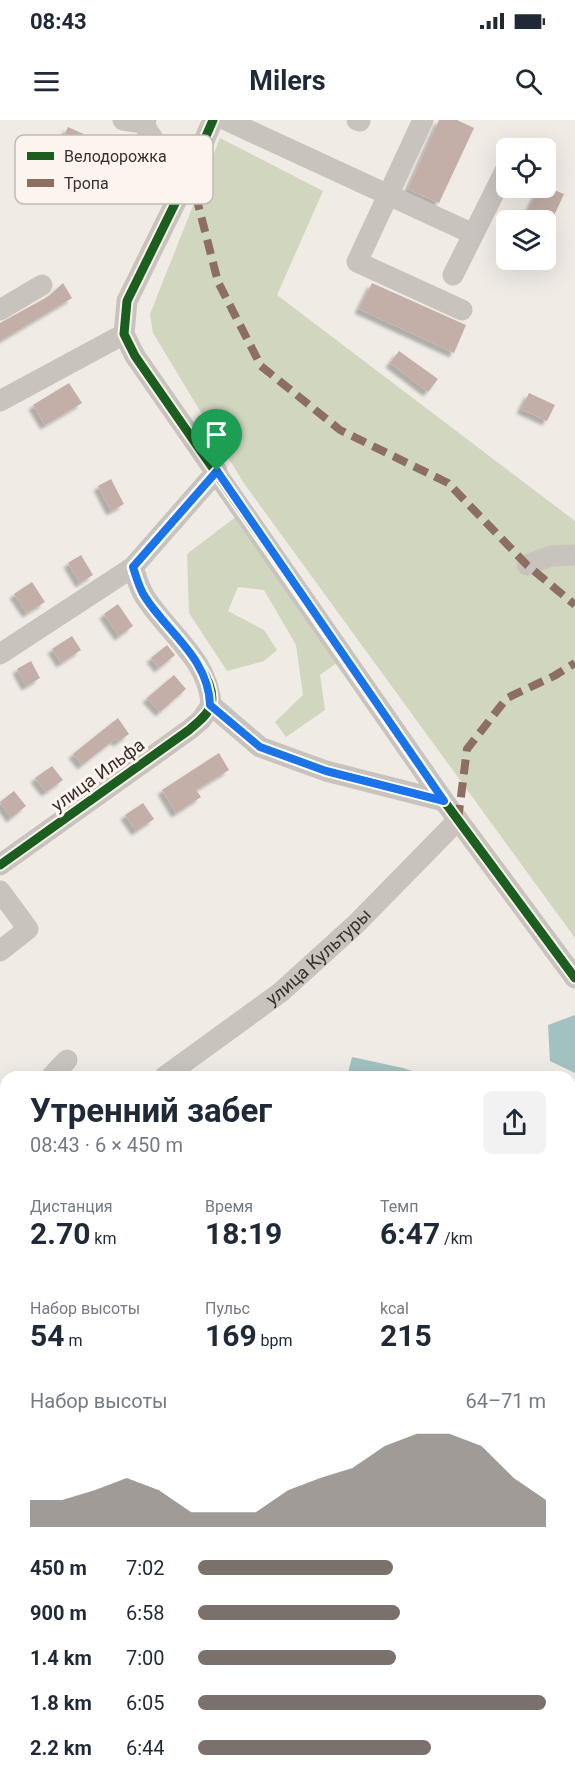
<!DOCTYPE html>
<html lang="ru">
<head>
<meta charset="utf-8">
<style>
  :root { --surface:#fff; --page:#f2f2f3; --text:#1f2937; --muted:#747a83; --accent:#7a716c }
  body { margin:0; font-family:Roboto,sans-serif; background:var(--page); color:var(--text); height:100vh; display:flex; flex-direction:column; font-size:22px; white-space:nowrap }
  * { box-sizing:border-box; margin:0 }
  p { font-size:20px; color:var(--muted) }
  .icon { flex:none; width:33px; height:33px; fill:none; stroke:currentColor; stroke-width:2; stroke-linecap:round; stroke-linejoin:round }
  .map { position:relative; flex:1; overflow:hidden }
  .sheet { position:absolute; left:0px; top:951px; width:576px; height:711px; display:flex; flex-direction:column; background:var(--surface); border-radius:18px 18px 0 0; box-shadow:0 6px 24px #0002 }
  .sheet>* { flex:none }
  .controls { position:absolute; left:496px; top:18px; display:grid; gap:12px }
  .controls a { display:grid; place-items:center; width:60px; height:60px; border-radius:9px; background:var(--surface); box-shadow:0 6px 24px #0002; font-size:30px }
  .pin { position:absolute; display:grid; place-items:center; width:51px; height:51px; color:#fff; margin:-62px -26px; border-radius:50% 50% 50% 0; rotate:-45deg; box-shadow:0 0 6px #0007 }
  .pin .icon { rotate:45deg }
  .round { display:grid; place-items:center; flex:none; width:63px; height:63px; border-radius:9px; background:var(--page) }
  .headline { display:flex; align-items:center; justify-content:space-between; height:102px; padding:0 30px }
  h1 { font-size:33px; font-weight:700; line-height:45px }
  .metrics { display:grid; grid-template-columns:repeat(3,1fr); gap:9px; height:102px; padding:6px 30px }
  .metrics div { display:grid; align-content:center }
  .metrics b { font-size:30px; font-weight:700 }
  .metrics small { font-size:16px; font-weight:400 }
  .metrics p { font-size:16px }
  .chart { height:168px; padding:12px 30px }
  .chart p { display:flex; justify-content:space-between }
  .chart svg { width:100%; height:108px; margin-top:6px; fill:var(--accent); opacity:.7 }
  ul { padding:0 30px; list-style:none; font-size:20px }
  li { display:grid; grid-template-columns:96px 72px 1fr; align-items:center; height:45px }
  li i { height:15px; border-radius:8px; background:var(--accent) }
  .status { display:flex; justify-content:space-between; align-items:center; height:42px; padding:0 30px; background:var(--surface); direction:ltr }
  .status svg { height:16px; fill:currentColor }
  header { display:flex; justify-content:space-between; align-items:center; height:78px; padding:0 30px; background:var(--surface); font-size:27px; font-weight:700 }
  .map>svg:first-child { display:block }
  .green { fill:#d1d6bf }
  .water { fill:#a1c2c1 }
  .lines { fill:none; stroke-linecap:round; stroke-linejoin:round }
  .stream { stroke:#a1c2c1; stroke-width:4.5 }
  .building { fill:#c3afa7; filter:url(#shadow) }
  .minor { stroke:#c9c3be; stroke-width:21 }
  .quiet { stroke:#8d6e63; stroke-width:8; stroke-dasharray:15 8; stroke-linecap:butt }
  .cycleway-casing { stroke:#fbf5ee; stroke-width:13 }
  .cycleway { stroke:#1b5e20; stroke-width:9 }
  .route-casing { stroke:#fff; stroke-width:12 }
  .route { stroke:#1a73e8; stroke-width:8 }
  .labels { text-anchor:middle; stroke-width:6; stroke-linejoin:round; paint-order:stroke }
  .street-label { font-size:18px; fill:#3b302b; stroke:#fbf5ee }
  .key { fill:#fbf5ee; stroke:#c1bab4; stroke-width:1.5 }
  .key-label { font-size:16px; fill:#3b302b }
</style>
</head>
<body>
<div class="status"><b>08:43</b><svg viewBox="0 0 49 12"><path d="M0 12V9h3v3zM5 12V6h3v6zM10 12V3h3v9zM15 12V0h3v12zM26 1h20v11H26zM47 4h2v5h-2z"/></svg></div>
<header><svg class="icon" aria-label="menu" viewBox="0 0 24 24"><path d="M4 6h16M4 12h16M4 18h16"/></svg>Milers<svg class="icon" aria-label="search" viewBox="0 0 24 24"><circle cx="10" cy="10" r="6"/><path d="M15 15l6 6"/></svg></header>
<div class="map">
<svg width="575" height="1662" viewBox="0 0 575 1662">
  <defs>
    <filter id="shadow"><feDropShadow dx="-4.5" dy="4.5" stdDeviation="1.5" flood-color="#0004"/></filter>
  </defs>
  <rect width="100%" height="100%" fill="#f0ebe5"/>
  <path class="green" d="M220 18 323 71 277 175 575 401V818L243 362 153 213 150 194Z
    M237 396 338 542 320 555 325 590 286 617 275 602 303 575 296 525 264 470 238 467 228 491 264 510 277 530 264 541 227 551 189 493 187 434Z"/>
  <path class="water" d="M575 895V953L550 941 548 905Z
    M352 937 403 948 430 957H347Z
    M575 966V1068L570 1061V968Z
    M235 1656H554L555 1662H234Z"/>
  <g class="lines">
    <path class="stream" d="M0 1378 6 1372"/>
  </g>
  <path class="building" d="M439 0H457L474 8 439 83 408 69Z
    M68 7 128 34 131 27 148 34 133 68 56 33Z
    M539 68H549L564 74 552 100H524Z
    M63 163 72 178 0 221V203L49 176Z
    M372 163 466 205 454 233 359 189Z
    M399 231 438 259 428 272 390 243Z
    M69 263 82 283 45 305 33 285Z
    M529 273 555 285 547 301 521 289Z
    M111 359 124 384 111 391 98 366Z
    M81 435 93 455 80 463 68 443Z
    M32 462 45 482 27 493 14 474Z
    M118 484 133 506 119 516 104 494Z
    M72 516 81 530 61 543 52 529Z
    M167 525 175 535 159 548 151 538Z
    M31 541 40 558 26 566 17 549Z
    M174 555 186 569 160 592 147 578Z
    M118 598 129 614 118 622 115 619 82 645 73 634Z
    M219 633 229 650 196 670 201 677 176 693 162 670Z
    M52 646 63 660 46 672 35 658Z
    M14 671 26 686 11 698 0 682Z
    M143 683 154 699 136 711 125 695Z"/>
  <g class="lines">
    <g class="minor">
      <path d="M123 0 143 3 146 0"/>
      <path d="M213 0 190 53 127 181 124 214 135 236 444 681 575 858"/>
      <path d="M226 0 473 114"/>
      <path d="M357 0 360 1"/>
      <path d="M423 0 357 142 462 190"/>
      <path d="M143 3 162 33 145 71"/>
      <path d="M453 155 507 47"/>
      <path d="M0 190 42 165"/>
      <path d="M0 281 124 214"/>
      <path d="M217 351 133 447C136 456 139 468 145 477 168 513 209 540 211 585L260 627 326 651 444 681"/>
      <path d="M527 445 551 436 575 435"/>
      <path d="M0 534 133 447"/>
      <path d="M0 745 189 610 201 600 211 585"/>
      <path d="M0 771 28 809 0 831"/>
      <path d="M51 957 67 940"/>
      <path id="s1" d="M164 957 281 872 356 804 458 700"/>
      <path d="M0 987 6 982"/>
      <path d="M0 1040 6 1050"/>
      <path d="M0 1075 6 1071"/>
      <path d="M0 1142 6 1126"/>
      <path d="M0 1274 6 1285"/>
      <path d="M570 1419 575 1426"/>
      <path d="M116 1656 119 1662"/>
      <path d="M163 1656 164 1662"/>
    </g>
    <path class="quiet" d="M190 53 218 162 261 246 340 310 448 363 527 445 575 485
      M458 700 467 629 507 578 554 556 575 543"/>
    <defs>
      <path id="cycleway" d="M213 0 190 53 127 181 124 214 135 236 444 681 575 858
        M0 745 189 610C197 603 208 595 211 585 220 553 161 503 145 477 139 468 136 456 133 447L217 351"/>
    </defs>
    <use href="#cycleway" class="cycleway-casing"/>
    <use href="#cycleway" class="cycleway"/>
  </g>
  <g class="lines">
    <defs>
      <path id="route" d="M217 351 444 681 326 651 260 627 210 585C209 539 168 513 145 477 139 468 136 456 133 447Z"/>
    </defs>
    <use href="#route" class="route-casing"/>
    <use href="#route" class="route"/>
  </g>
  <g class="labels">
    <g class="street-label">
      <text transform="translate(98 655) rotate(-36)" y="6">улица Ильфа</text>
      <text dy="6" stroke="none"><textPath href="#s1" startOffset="196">улица Культуры</textPath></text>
    </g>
  </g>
  <rect x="15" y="15" width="198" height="69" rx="9" class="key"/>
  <rect x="27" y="32" width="27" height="8" fill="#1b5e20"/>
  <rect x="27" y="59" width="27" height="8" fill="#8d6e63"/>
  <g class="key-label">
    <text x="64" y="42">Велодорожка</text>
    <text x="64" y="69">Тропа</text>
  </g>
</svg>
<div class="controls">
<a><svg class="icon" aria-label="locate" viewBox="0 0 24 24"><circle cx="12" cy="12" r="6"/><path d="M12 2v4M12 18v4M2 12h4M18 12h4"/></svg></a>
<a><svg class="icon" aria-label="layers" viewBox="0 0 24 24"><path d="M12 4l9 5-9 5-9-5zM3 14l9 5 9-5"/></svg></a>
</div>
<div class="pin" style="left:217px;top:351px;background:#1e9e55"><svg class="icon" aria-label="arrive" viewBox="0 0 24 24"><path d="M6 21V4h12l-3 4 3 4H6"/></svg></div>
<section class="sheet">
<div class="headline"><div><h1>Утренний забег</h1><p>08:43 · 6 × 450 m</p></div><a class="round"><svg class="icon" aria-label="share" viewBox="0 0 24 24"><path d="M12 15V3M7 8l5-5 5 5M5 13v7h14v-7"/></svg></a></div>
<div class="metrics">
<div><p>Дистанция</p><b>2.70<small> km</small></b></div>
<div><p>Время</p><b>18:19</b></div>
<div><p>Темп</p><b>6:47<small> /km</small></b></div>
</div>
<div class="metrics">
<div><p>Набор высоты</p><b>54<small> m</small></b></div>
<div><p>Пульс</p><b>169<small> bpm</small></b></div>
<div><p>kcal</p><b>215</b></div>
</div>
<div class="chart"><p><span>Набор высоты</span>64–71 m</p>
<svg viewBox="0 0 160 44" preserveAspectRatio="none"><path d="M0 44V33L10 33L20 29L30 24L40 29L50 38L60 38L70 38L80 29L90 24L100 20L110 11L120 6L130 6L140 11L150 24L160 33V44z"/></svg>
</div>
<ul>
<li><b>450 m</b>7:02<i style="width:56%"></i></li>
<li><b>900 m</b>6:58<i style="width:58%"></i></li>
<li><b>1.4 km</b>7:00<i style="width:57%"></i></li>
<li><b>1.8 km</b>6:05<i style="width:100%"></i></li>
<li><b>2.2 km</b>6:44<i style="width:67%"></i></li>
</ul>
</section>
</div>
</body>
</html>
